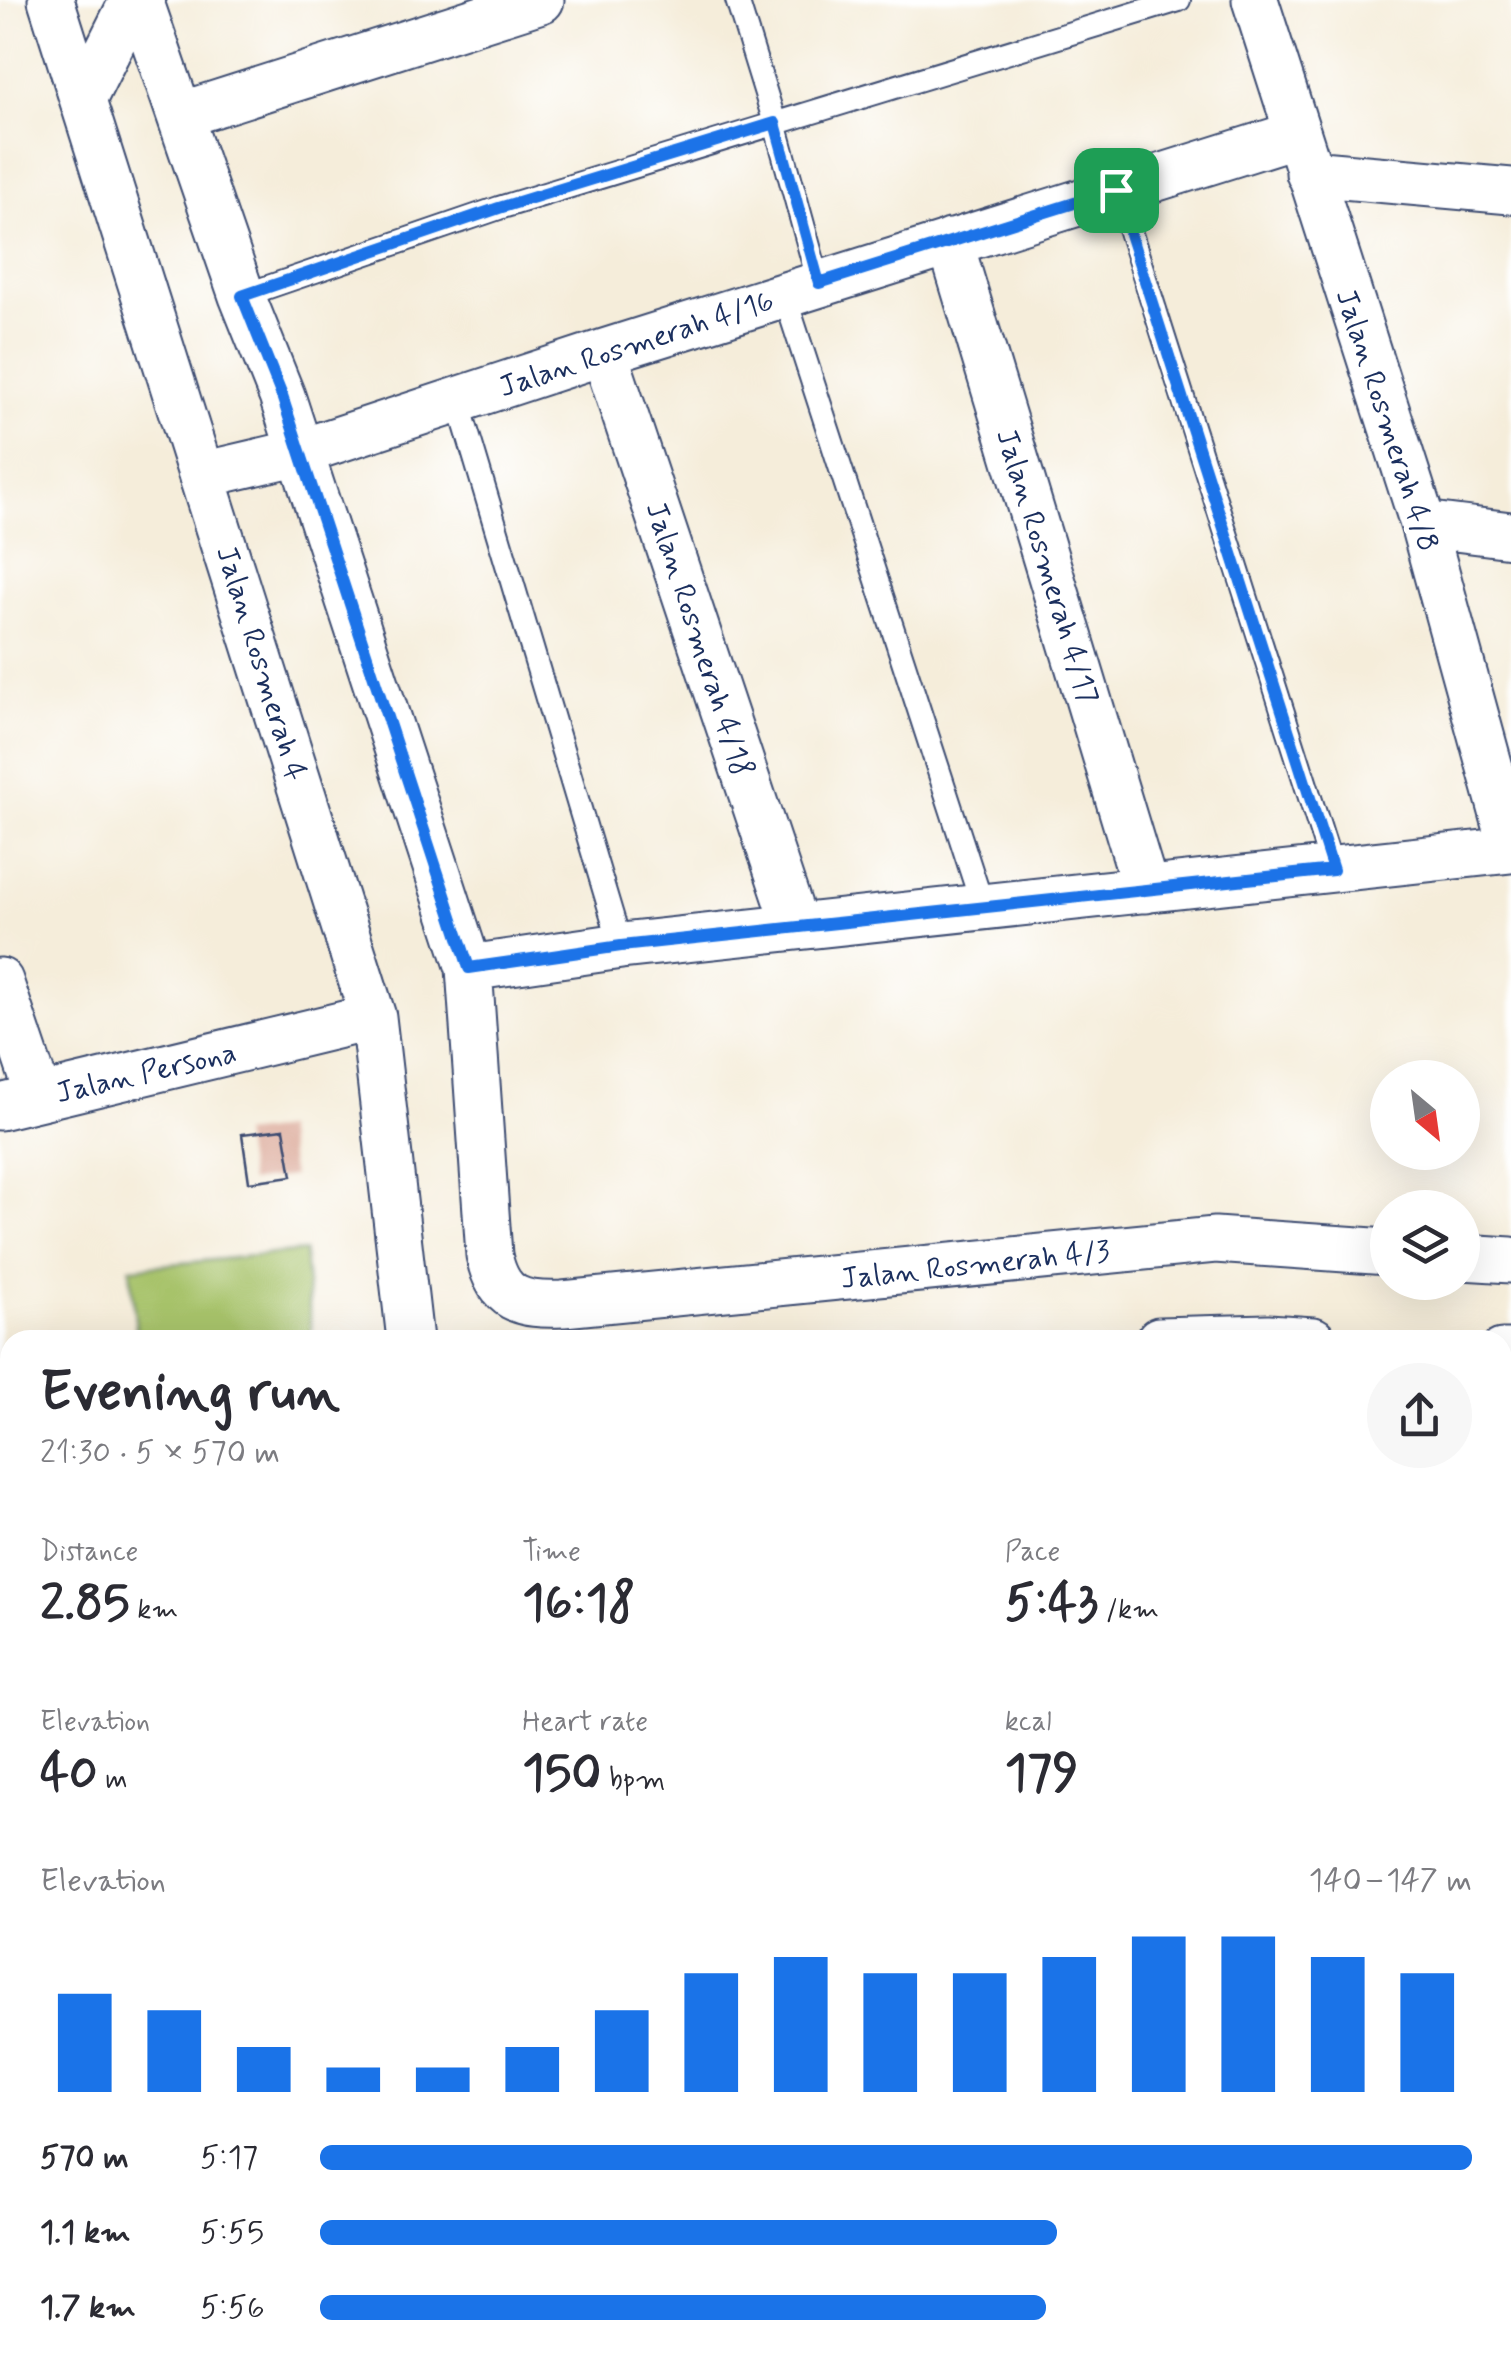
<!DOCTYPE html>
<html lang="en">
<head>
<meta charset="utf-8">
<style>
  :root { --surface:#fff; --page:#f7f7f7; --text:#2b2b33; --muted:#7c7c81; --accent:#1a73e8 }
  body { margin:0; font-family:Mynerve,sans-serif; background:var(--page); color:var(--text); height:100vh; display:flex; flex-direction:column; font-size:38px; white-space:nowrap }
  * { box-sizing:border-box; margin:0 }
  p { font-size:32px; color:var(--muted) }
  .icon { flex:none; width:55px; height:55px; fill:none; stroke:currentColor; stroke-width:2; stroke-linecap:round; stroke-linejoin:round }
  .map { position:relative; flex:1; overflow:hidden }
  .drawer { position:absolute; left:0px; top:1330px; width:1512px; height:1038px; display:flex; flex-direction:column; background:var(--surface); border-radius:30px 30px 0 0; box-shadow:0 10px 40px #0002 }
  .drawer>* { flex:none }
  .needle { width:65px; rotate:151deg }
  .controls { position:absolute; left:1370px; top:1060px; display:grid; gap:20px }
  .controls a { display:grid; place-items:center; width:110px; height:110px; border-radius:50%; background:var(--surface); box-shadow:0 10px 40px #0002; font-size:50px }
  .pin { position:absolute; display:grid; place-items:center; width:85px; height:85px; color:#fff; margin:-42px; border-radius:20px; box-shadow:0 5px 15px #0006 }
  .round { display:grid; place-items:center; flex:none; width:105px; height:105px; border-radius:52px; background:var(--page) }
  .overview { display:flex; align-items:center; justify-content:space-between; height:170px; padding:0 40px }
  h1 { font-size:55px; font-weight:700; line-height:75px }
  .metrics { display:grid; grid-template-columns:repeat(3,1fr); gap:15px; height:170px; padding:10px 40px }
  .metrics div { display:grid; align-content:center }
  .metrics b { font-size:50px; font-weight:700 }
  .metrics small { font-size:28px; font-weight:400 }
  .metrics p { font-size:28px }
  .chart { height:280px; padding:20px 40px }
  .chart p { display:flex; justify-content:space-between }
  .chart svg { width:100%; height:180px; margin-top:10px; stroke:var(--accent); stroke-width:6 }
  ul { padding:0 40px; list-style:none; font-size:32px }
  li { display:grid; grid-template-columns:160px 120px 1fr; align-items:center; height:75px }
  li i { height:25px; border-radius:12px; background:var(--accent) }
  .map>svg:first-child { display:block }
  .green { fill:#a7c36a; stroke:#617964; stroke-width:2.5 }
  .building { fill:#daa694 }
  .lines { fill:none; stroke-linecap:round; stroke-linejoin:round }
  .service-casing { stroke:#3c4c71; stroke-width:26 }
  .minor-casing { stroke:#3c4c71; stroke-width:49 }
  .service { stroke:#fff; stroke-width:22 }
  .minor { stroke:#fff; stroke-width:45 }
  .route-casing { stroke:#fff; stroke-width:20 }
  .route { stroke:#1a73e8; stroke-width:12 }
  .labels { text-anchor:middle; stroke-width:10; stroke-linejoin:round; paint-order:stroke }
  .street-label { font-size:30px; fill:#1b2f5e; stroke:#fff }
</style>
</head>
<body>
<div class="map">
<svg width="1511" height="2366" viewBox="0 0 1511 2366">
  <rect width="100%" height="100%" fill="#fff"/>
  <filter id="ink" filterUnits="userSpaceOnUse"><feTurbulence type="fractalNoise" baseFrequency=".01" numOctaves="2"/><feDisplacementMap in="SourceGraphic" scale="20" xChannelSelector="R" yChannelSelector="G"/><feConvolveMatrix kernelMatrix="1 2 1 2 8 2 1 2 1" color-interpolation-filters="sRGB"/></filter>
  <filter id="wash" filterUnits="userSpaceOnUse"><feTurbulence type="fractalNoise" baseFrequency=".0048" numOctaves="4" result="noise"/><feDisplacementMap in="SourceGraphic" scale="40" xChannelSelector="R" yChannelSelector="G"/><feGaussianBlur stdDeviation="2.25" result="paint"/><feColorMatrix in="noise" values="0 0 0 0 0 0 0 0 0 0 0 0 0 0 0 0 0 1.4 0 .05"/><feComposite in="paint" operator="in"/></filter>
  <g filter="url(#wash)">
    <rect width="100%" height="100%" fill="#f5edda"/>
    <path class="green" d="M304 1251 312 1340H137L130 1268Z"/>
    <g id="blocks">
      <path class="building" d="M284 1129 292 1176 249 1182 242 1134Z"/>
    </g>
  </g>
  <g filter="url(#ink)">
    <use href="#blocks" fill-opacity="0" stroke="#3c4c71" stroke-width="2.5"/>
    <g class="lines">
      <defs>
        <path id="service" d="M737 0 775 123 819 283
          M1117 190 1333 870
          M784 294 983 907
          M242 296 499 208 1179 0
          M458 401 621 946
          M1502 1623 1511 1624
          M708 2358 709 2366"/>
        <path id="minor" d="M51 0 373 1017 410 1340
          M140 0 242 296 282 396 469 968 489 1255C498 1300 521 1306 563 1304L1215 1240 1388 1252
          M1255 0 1423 524 1511 844
          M83 100 133 0
          M181 115 541 0
          M1309 173 1511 191
          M950 242 1146 890
          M604 352 796 927
          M202 475 300 452 604 352 1297 134
          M1423 524 1511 535
          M469 968 621 946 1511 850
          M0 981 39 1097
          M0 1107 373 1017
          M1462 1257 1511 1260
          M1159 1340 1268 1337 1313 1340
          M1502 1352H1511
          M1502 1438H1511
          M1502 1796 1511 1797
          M1502 1933 1511 1898
          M0 2233 10 2273
          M1502 2305 1511 2307
          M31 2358 33 2366
          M511 2358 512 2366
          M848 2358 849 2366"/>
      </defs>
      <use href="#service" class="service-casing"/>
      <use href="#minor" class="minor-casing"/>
      <use href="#service" class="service"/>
      <use href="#minor" class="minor"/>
    </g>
  </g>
  <g class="lines" filter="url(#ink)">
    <defs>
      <path id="route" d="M775 123 819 283 1116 190 1333 870 621 946 469 968 282 396 242 296 499 208Z"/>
    </defs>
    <use href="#route" class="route-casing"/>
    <use href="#route" class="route"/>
  </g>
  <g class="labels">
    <g class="street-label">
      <text transform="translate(636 343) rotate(-18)" y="10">Jalan Rosmerah 4/16</text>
      <text transform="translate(1388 420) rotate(72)" y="10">Jalan Rosmerah 4/8</text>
      <text transform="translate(1048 566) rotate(73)" y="10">Jalan Rosmerah 4/17</text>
      <text transform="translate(700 639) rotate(72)" y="10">Jalan Rosmerah 4/18</text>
      <text transform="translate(262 663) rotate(73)" y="10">Jalan Rosmerah 4</text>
      <text transform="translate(146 1072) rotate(-13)" y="10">Jalan Persona</text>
      <text transform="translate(975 1264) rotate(-6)" y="10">Jalan Rosmerah 4/3</text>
    </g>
  </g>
</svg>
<div class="controls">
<a><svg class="needle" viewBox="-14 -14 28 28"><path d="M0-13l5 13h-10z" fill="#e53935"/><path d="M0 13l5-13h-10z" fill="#7c7c81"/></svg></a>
<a><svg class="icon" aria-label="layers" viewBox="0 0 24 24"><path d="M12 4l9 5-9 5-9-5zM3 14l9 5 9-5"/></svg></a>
</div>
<div class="pin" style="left:1116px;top:190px;background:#1e9e55"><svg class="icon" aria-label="arrive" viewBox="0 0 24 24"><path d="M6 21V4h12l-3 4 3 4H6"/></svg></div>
<section class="drawer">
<div class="overview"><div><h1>Evening run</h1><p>21:30 · 5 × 570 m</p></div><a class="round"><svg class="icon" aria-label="share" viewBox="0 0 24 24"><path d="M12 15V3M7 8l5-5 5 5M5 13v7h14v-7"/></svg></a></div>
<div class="metrics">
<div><p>Distance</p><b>2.85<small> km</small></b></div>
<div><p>Time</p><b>16:18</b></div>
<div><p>Pace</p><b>5:43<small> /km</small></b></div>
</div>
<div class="metrics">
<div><p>Elevation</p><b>40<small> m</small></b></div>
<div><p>Heart rate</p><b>150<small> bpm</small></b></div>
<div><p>kcal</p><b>179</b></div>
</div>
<div class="chart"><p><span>Elevation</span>140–147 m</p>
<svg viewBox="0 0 160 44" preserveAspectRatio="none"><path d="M5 44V20M15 44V24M25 44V33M35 44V38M45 44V38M55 44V33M65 44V24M75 44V15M85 44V11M95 44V15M105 44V15M115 44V11M125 44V6M135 44V6M145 44V11M155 44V15"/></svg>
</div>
<ul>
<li><b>570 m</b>5:17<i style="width:100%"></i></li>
<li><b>1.1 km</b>5:55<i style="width:64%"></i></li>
<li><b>1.7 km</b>5:56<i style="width:63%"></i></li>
</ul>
</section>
</div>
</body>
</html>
